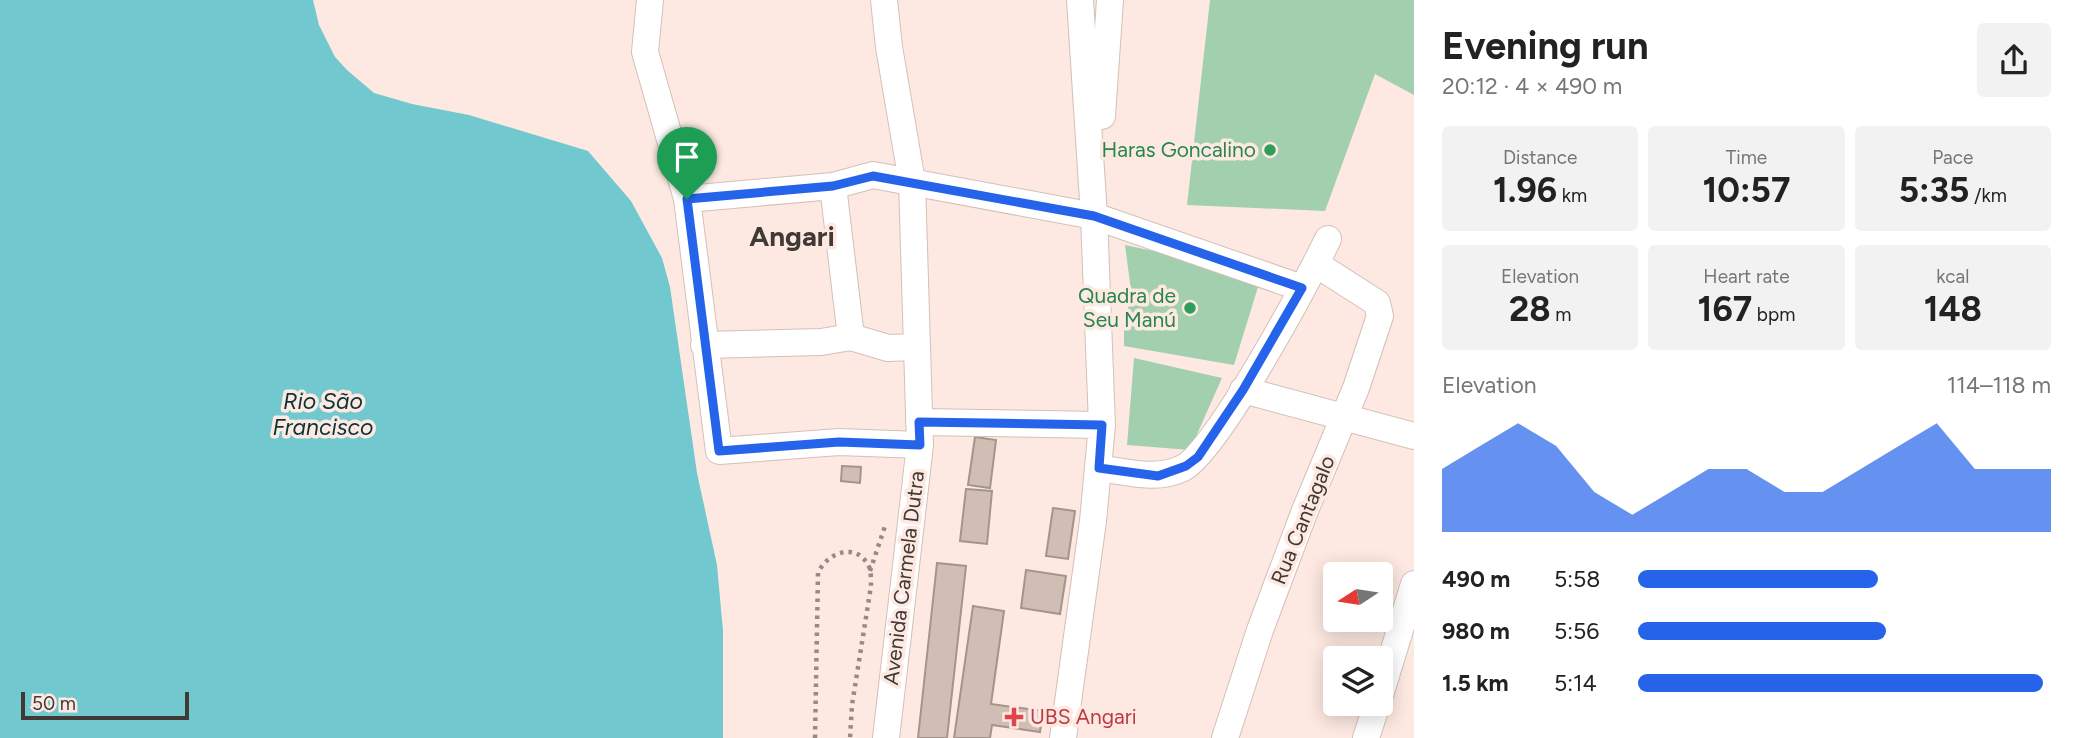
<!DOCTYPE html>
<html lang="en">
<head>
<meta charset="utf-8">
<style>
  :root { --surface:#fff; --page:#f2f2f2; --text:#222; --muted:#767676; --accent:#2563eb }
  body { margin:0; font-family:Figtree,sans-serif; background:var(--page); color:var(--text); height:100vh; display:flex; flex-direction:column; font-size:26px; white-space:nowrap }
  * { box-sizing:border-box; margin:0 }
  p { font-size:23px; color:var(--muted) }
  .icon { flex:none; width:38px; height:38px; fill:none; stroke:currentColor; stroke-width:2; stroke-linecap:round; stroke-linejoin:round }
  .map { position:relative; flex:1; overflow:hidden }
  .side { display:flex; flex-direction:column; background:var(--surface); width:665px }
  .side>* { flex:none }
  .needle { width:46px; rotate:258deg }
  .tools { position:absolute; left:1323px; top:562px; display:grid; gap:14px }
  .tools a { display:grid; place-items:center; width:70px; height:70px; border-radius:7px; background:var(--surface); box-shadow:0 4px 18px #0003; font-size:35px }
  .scale { position:absolute; left:21px; bottom:18px; width:168px; box-sizing:border-box; padding-left:7px; border:4px solid #403935; border-top:0; font-size:19px; line-height:24px; white-space:nowrap; color:#403935; -webkit-text-stroke:5px #fde9e1; paint-order:stroke }
  .pin { position:absolute; display:grid; place-items:center; width:60px; height:60px; color:#fff; margin:-72px -30px; border-radius:50% 50% 50% 0; rotate:-45deg; box-shadow:0 0 7px #0007 }
  .pin .icon { rotate:45deg }
  .round { display:grid; place-items:center; flex:none; width:74px; height:74px; border-radius:7px; background:var(--page) }
  .overview { display:flex; align-items:center; justify-content:space-between; height:119px; padding:0 28px }
  h1 { font-size:38px; font-weight:700; line-height:52px }
  .stats { display:grid; grid-template-columns:repeat(3,1fr); gap:10px; height:119px; padding:7px 28px }
  .stats div { display:grid; align-content:center; border-radius:7px; background:var(--page); text-align:center }
  .stats b { font-size:35px; font-weight:700 }
  .stats small { font-size:19px; font-weight:400 }
  .stats p { font-size:19px }
  .chart { height:196px; padding:14px 28px }
  .chart p { display:flex; justify-content:space-between }
  .chart svg { width:100%; height:126px; margin-top:7px; fill:var(--accent); opacity:.7 }
  ul { padding:0 28px; list-style:none; font-size:23px }
  li { display:grid; grid-template-columns:112px 84px 1fr; align-items:center; height:52px }
  li i { height:18px; border-radius:9px; background:var(--accent) }
  main { display:flex; flex:1; min-height:0 }
  .map>svg:first-child { display:block }
  .green { fill:#a2cfad }
  .water { fill:#71c8ce }
  .building { fill:#d0beb4; stroke:#a4948a; stroke-width:2 }
  .lines { fill:none; stroke-linecap:round; stroke-linejoin:round }
  .minor-casing { stroke:#d3c0b8; stroke-width:28 }
  .path { stroke:#978a84; stroke-width:4.5; stroke-dasharray:3.5 5; stroke-linecap:butt }
  .minor { stroke:#fff; stroke-width:26 }
  .route-casing { stroke:#fff; stroke-width:14 }
  .route { stroke:#2563eb; stroke-width:9 }
  .leisure-dot { fill:#2e9e5b; stroke:#fde9e1; stroke-width:2.5 }
  .health-dot { fill:#e0444e; stroke:#fde9e1; stroke-width:2.5 }
  .labels { text-anchor:middle; stroke-width:7; stroke-linejoin:round; paint-order:stroke }
  .leisure-label { font-size:21px; fill:#27864d; stroke:#fde9e1; text-anchor:end }
  .street-label { font-size:21px; fill:#403935; stroke:#fde9e1 }
  .health-label { font-size:21px; fill:#be3a42; stroke:#fde9e1; text-anchor:start }
  .water-label { font-size:23px; font-style:italic; fill:#083437; stroke:#fde9e1 }
  .district-label { font-size:28px; font-weight:bold; fill:#403935; stroke:#fde9e1 }
</style>
</head>
<body>
<main>
<div class="map">
<svg width="1414" height="738" viewBox="0 0 1414 738">
  <rect width="100%" height="100%" fill="#fde9e1"/>
  <path class="green" d="M1210 0H1414V95L1375 74 1325 211 1187 205Z
    M1125 245 1262 274 1234 365 1124 346V318L1132 298Z
    M1134 358 1222 378 1190 450 1127 445Z"/>
  <path class="water" d="M0 0H313L319 25 335 57 347 70 374 93 412 104 469 115 588 151 631 201 662 258 670 287 697 473 717 565 723 631V738H0Z"/>
  <path class="building" d="M975 437 996 440 990 488 968 485Z
    M842 466 861 467 860 483 841 481Z
    M966 489 992 491 987 544 960 541Z
    M1053 508 1075 511 1068 559 1046 556Z
    M937 563 966 566 947 738H918Z
    M1026 570 1066 576 1060 614 1021 608Z
    M973 606 1004 611 991 704 1043 711 1040 732 992 725 990 738H954Z"/>
  <g class="lines">
    <defs>
      <path id="minor" d="M650 0 645 52 687 199 719 451 839 442 920 445
        M884 0 889 47 912 182 920 445 886 738
        M1102 116 1110 0
        M833 186 851 337
        M687 199 833 186 873 175 1094 216 1302 288
        M704 345 821 342 851 337 888 348 915 347
        M1243 390 1414 436
        M919 422 1102 425
        M1099 468C1127 472 1157 481 1183 468 1217 451 1308 280 1328 239
        M1381 692 1414 584
        M1063 738 1093 521 1102 425 1094 216 1080 0
        M1225 738 1260 630 1304 513 1356 388 1380 316 1377 303 1316 264
        M1366 738 1377 704"/>
    </defs>
    <use href="#minor" class="minor-casing"/>
    <path class="path" d="M870 571 885 526
      M815 738 818 573C828 551 859 541 870 569 871 574 871 581 871 586L852 705 850 738"/>
    <use href="#minor" class="minor"/>
  </g>
  <g class="lines">
    <defs>
      <path id="route" d="M873 176 1094 216 1302 288 1243 390 1198 457 1186 466 1158 476 1099 468 1102 425 919 422 920 445 839 442 719 451 687 199 833 186Z"/>
    </defs>
    <use href="#route" class="route-casing"/>
    <use href="#route" class="route"/>
  </g>
  <g class="leisure-dot">
    <circle cx="1270" cy="150" r="7"/>
    <circle cx="1190" cy="308" r="7"/>
  </g>
  <path class="health-dot" d="M1010.5 706.5h7v7h7v7h-7v7h-7v-7h-7v-7h7z"/>
  <g class="labels">
    <g class="leisure-label">
      <text x="1256" y="157">Haras Goncalino</text>
      <text x="1176" y="303">Quadra de<tspan x="1176" dy="24">Seu Manú</tspan></text>
    </g>
    <g class="street-label">
      <text transform="translate(1303 520) rotate(-68)" y="7">Rua Cantagalo</text>
      <text transform="translate(904 578) rotate(-83)" y="7">Avenida Carmela Dutra</text>
    </g>
    <g class="health-label">
      <text x="1030" y="724">UBS Angari</text>
    </g>
    <g class="water-label">
      <text x="323" y="409">Rio São<tspan x="323" dy="26">Francisco</tspan></text>
    </g>
    <g class="district-label">
      <text x="792" y="246">Angari</text>
    </g>
  </g>
</svg>
<div class="tools">
<a><svg class="needle" viewBox="-14 -14 28 28"><path d="M0-13l5 13h-10z" fill="#e53935"/><path d="M0 13l5-13h-10z" fill="#767676"/></svg></a>
<a><svg class="icon" aria-label="layers" viewBox="0 0 24 24"><path d="M12 4l9 5-9 5-9-5zM3 14l9 5 9-5"/></svg></a>
</div>
<div class="scale">50 m</div>
<div class="pin" style="left:687px;top:199px;background:#1e9e55"><svg class="icon" aria-label="arrive" viewBox="0 0 24 24"><path d="M6 21V4h12l-3 4 3 4H6"/></svg></div>
</div>
<section class="side">
<div class="overview"><div><h1>Evening run</h1><p>20:12 · 4 × 490 m</p></div><a class="round"><svg class="icon" aria-label="share" viewBox="0 0 24 24"><path d="M12 15V3M7 8l5-5 5 5M5 13v7h14v-7"/></svg></a></div>
<div class="stats">
<div><p>Distance</p><b>1.96<small> km</small></b></div>
<div><p>Time</p><b>10:57</b></div>
<div><p>Pace</p><b>5:35<small> /km</small></b></div>
</div>
<div class="stats">
<div><p>Elevation</p><b>28<small> m</small></b></div>
<div><p>Heart rate</p><b>167<small> bpm</small></b></div>
<div><p>kcal</p><b>148</b></div>
</div>
<div class="chart"><p><span>Elevation</span>114–118 m</p>
<svg viewBox="0 0 160 44" preserveAspectRatio="none"><path d="M0 44V22L10 14L20 6L30 14L40 30L50 38L60 30L70 22L80 22L90 30L100 30L110 22L120 14L130 6L140 22L150 22L160 22V44z"/></svg>
</div>
<ul>
<li><b>490 m</b>5:58<i style="width:58%"></i></li>
<li><b>980 m</b>5:56<i style="width:60%"></i></li>
<li><b>1.5 km</b>5:14<i style="width:98%"></i></li>
</ul>
</section>
</main>
</body>
</html>
